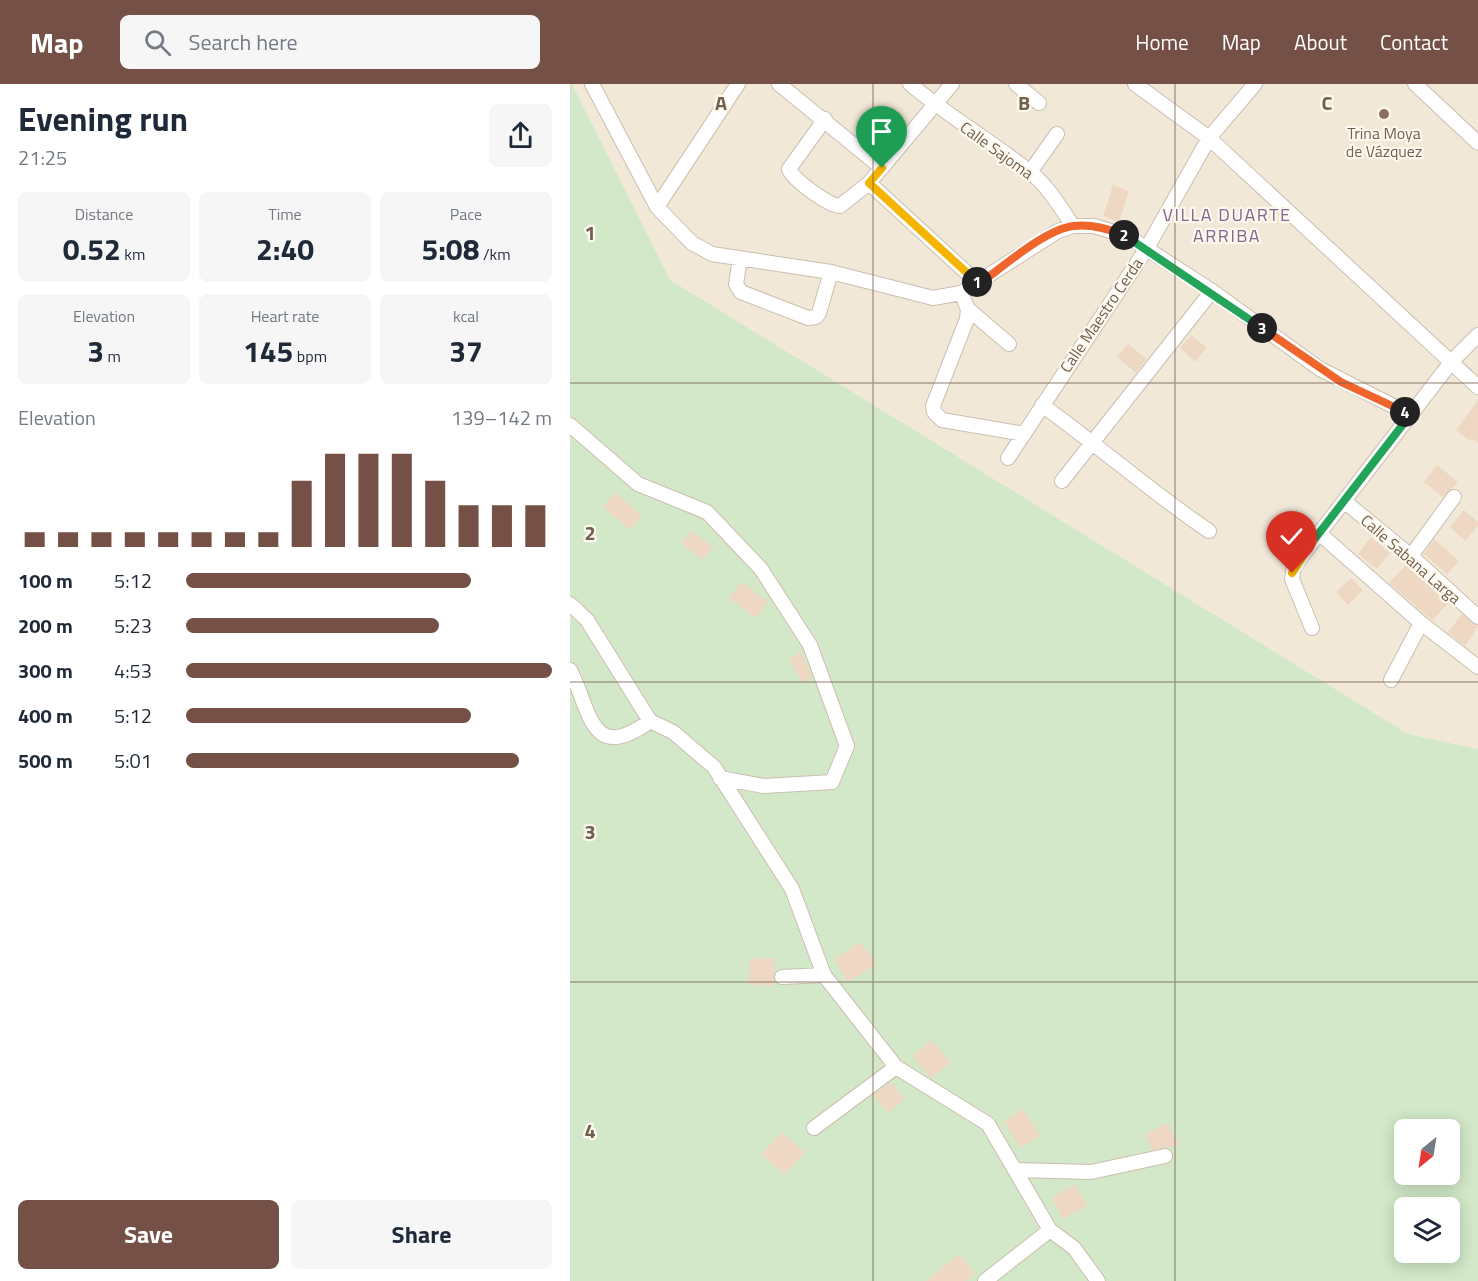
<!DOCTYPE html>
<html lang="en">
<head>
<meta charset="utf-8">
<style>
  :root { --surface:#fff; --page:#f6f6f7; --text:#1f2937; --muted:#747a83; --accent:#745046 }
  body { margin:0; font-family:"Titillium Web",sans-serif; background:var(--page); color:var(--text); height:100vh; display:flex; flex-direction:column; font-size:22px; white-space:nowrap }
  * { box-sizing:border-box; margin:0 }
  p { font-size:20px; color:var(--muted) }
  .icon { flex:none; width:33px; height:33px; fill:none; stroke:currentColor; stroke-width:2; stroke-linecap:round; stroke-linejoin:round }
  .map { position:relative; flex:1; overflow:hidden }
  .drawer { display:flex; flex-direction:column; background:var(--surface); width:570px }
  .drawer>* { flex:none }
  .needle { width:39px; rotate:210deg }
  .controls { position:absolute; left:824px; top:1035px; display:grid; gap:12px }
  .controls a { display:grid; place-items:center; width:66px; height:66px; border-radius:9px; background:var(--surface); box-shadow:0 3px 15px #0003; font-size:30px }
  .pin { position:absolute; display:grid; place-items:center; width:51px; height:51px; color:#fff; margin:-62px -26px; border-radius:50% 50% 50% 0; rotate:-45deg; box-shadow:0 0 6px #0007 }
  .pin .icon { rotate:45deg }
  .km { position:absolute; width:30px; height:30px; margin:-15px; border-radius:50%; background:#222; color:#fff; font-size:16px; line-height:30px; text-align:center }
  .round { display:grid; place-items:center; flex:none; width:63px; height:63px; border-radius:9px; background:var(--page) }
  .head { display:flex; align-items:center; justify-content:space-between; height:102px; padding:0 18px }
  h1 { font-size:33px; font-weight:700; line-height:45px }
  .figures { display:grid; grid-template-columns:repeat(3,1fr); gap:9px; height:102px; padding:6px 18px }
  .figures div { display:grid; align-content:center; border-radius:9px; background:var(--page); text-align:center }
  .figures b { font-size:30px; font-weight:700 }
  .figures small { font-size:16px; font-weight:400 }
  .figures p { font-size:16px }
  .chart { height:168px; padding:12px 18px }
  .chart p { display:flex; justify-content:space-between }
  .chart svg { width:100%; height:108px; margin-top:6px; stroke:var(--accent); stroke-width:6 }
  .primary-button { display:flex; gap:12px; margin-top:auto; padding:12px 18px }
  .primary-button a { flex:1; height:69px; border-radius:9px; background:var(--accent); color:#fff; font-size:24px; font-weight:700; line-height:69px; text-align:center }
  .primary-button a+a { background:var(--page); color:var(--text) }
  ul { padding:0 18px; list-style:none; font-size:20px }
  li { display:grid; grid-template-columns:96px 72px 1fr; align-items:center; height:45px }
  li i { height:15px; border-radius:8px; background:var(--accent) }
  header { display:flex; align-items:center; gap:36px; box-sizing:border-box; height:84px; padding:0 30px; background:var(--accent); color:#fff }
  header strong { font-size:28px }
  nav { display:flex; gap:33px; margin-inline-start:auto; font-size:21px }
  .search { width:420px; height:54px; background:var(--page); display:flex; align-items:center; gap:15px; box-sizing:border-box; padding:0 21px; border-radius:9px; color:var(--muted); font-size:22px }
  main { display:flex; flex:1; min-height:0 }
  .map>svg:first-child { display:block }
  .residential { fill:#f2e8d8 }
  .green { fill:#d2e8c8; fill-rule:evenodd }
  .building { fill:#eed8c3 }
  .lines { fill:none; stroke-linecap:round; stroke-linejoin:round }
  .minor-casing { stroke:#ccbeb0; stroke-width:16 }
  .minor { stroke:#fff; stroke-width:14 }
  .split-1-casing { stroke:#fff; stroke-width:12 }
  .split-2-casing { stroke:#fff; stroke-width:12 }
  .split-3-casing { stroke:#fff; stroke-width:12 }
  .split-4-casing { stroke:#fff; stroke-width:12 }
  .split-5-casing { stroke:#fff; stroke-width:12 }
  .split-6-casing { stroke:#fff; stroke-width:12 }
  .split-1 { stroke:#f5b400; stroke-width:8 }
  .split-2 { stroke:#f0652b; stroke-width:8 }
  .split-3 { stroke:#22a559; stroke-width:8 }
  .split-4 { stroke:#f0652b; stroke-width:8 }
  .split-5 { stroke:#22a559; stroke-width:8 }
  .split-6 { stroke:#f5b400; stroke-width:8 }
  .grid { fill:none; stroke:#735f4e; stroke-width:1.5; stroke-opacity:0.55 }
  .education-dot { fill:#8d6e63; stroke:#fef9ef; stroke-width:2 }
  .labels { text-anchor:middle; stroke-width:4.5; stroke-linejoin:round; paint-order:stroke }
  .education-label { font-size:16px; fill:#785e54; stroke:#fef9ef }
  .street-label { font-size:16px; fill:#735f4e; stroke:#fef9ef }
  .neighbourhood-label { font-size:18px; letter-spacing:1.5px; fill:#85668f; stroke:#fef9ef }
  .grid-label { font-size:20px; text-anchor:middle; font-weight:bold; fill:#735f4e; stroke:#fef9ef; stroke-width:4.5; stroke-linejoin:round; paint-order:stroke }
</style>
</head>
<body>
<header>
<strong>Map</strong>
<div class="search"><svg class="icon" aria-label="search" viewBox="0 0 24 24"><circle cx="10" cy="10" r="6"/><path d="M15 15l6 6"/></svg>Search here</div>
<nav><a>Home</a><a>Map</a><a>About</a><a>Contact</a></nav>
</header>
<main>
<section class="drawer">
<div class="head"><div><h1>Evening run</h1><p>21:25</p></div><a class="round"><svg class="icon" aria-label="share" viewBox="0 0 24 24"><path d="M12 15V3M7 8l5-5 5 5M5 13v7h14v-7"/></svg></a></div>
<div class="figures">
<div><p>Distance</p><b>0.52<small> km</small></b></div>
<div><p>Time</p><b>2:40</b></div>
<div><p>Pace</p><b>5:08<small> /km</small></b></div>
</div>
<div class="figures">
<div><p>Elevation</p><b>3<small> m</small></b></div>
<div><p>Heart rate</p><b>145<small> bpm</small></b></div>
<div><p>kcal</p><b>37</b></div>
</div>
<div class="chart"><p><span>Elevation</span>139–142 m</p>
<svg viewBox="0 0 160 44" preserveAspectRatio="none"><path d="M5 44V38M15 44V38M25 44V38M35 44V38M45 44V38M55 44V38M65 44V38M75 44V38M85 44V17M95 44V6M105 44V6M115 44V6M125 44V17M135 44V27M145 44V27M155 44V27"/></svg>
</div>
<ul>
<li><b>100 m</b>5:12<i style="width:78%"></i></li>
<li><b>200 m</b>5:23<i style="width:69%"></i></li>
<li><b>300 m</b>4:53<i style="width:100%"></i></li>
<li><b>400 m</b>5:12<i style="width:78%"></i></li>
<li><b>500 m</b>5:01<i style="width:91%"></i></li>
</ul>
<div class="primary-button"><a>Save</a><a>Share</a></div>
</section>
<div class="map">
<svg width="908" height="1197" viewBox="0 0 908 1197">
  <rect width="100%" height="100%" fill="#fbf5e9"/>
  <path class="residential" d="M2 0H908V665L838 650 99 196Z"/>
  <path class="green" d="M0 0H2L100 196 838 650 908 665V1197H0ZM834 1046H879V1090H834ZM834 1124H879V1168H834Z"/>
  <path class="building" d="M543 101 559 107 549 138 533 132Z
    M621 251 637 264 625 278 610 264Z
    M558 260 577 275 566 289 547 273Z
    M908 316V359L902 355 900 357 886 346Z
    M867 381 888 398 873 413 854 398Z
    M45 409 72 432 60 446 33 423Z
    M894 426 908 438V442L895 457 880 443Z
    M121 447 143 463 133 476 111 460Z
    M801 453 820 469 807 485 788 470Z
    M864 455 889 477 877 490 854 470Z
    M836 481 878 520 862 536 819 499Z
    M781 494 793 506 778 521 766 508Z
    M171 498 198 518 186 534 159 514Z
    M892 530 908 542 895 562 878 548Z
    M231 568 242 593 232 599 219 575Z
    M291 858 306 881 278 898 264 875Z
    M180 874 205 875 203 902 178 901Z
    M361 956 381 978 361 994 342 972Z
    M321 998 335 1015 318 1029 303 1011Z
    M453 1025 470 1052 450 1064 434 1037Z
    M598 1039 609 1061 582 1066 575 1051Z
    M212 1048 235 1069 214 1091 191 1070Z
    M505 1100 517 1122 493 1135 481 1114Z
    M389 1170 405 1189 396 1197H356Z"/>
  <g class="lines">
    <defs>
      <path id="minor" d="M22 0 87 123 122 159 142 170 261 188 363 214 391 209 488 147 503 142H524L557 152 642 207 750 285 841 331
        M209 0 312 84
        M340 0C378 32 421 57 460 88 478 102 490 123 503 142
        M446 0 469 19
        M565 0 639 54 908 303
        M845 0 908 59
        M255 35 219 85C222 95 259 122 270 122L299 99 382 0
        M460 88 487 50
        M299 99 409 200
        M87 123 168 0
        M170 175 166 200 171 208 238 234 246 233 249 229 261 188
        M391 209 398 225 397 235 363 322 364 328 372 336 454 350
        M398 225 439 260
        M472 321C529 362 581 408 639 447
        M0 341 68 400 137 428 191 485 240 561 277 662 262 698 194 702 150 694
        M438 374 577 164 639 54 685 0
        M492 397 642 207
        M774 417 841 472 908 533
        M749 449 851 539 908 583
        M841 472 884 413
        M0 520 17 536 80 637
        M742 544 722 495 724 482 882 277 908 251
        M0 586C21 626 20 681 80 637L103 648 144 683 222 805 254 891 326 983 418 1040 480 1146 504 1164 528 1197
        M821 596 851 539
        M212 893 254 891
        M244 1044 326 983
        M445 1086 521 1088 595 1072
        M415 1197 480 1146"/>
    </defs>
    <use href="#minor" class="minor-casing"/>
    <use href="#minor" class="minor"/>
  </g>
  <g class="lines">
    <defs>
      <path id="split-1" d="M312 84 299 99 407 198"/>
      <path id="split-2" d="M407 198 409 200C433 183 475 145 504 142 522 140 538 145 554 151"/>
      <path id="split-3" d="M554 151 692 244"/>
      <path id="split-4" d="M692 244 771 298 835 328"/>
      <path id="split-5" d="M743 457 841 330 835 328"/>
      <path id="split-6" d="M722 489 743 457"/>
    </defs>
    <use href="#split-1" class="split-1-casing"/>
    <use href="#split-2" class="split-2-casing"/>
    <use href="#split-3" class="split-3-casing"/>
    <use href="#split-4" class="split-4-casing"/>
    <use href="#split-5" class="split-5-casing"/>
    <use href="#split-6" class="split-6-casing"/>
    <use href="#split-1" class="split-1"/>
    <use href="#split-2" class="split-2"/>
    <use href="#split-3" class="split-3"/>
    <use href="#split-4" class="split-4"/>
    <use href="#split-5" class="split-5"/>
    <use href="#split-6" class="split-6"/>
  </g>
  <path class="grid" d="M303 0V1197M605 0V1197M0 299H908M0 598H908M0 898H908"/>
  <circle class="education-dot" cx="814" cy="30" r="6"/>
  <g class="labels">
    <g class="education-label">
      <text x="814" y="55">Trina Moya<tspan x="814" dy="18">de Vázquez</tspan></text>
    </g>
    <g class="street-label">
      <text transform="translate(427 66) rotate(36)" y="6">Calle Sajoma</text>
      <text transform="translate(531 231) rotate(-56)" y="6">Calle Maestro Cerda</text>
      <text transform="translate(841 475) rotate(41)" y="6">Calle Sabana Larga</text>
    </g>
    <g class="neighbourhood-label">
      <text x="657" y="137">VILLA DUARTE<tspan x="657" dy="21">ARRIBA</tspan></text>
    </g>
  </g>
  <g class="grid-label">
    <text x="151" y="26">A</text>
    <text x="454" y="26">B</text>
    <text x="757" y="26">C</text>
    <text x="20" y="156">1</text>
    <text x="20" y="456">2</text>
    <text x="20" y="755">3</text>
    <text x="20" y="1054">4</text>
  </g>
</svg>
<div class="controls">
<a><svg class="needle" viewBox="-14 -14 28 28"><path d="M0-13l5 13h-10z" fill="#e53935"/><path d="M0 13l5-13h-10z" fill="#747a83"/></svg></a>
<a><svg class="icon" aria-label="layers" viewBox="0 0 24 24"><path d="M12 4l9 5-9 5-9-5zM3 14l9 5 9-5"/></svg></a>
</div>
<div class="pin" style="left:312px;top:84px;background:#1e9e55"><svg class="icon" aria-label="arrive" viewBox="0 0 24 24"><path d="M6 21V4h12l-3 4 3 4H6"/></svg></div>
<div class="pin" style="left:722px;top:489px;background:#d93025"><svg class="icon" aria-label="check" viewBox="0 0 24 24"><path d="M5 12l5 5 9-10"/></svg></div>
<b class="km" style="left:407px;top:198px">1</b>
<b class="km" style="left:554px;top:151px">2</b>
<b class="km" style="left:692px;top:244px">3</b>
<b class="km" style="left:835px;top:328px">4</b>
</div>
</main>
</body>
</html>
